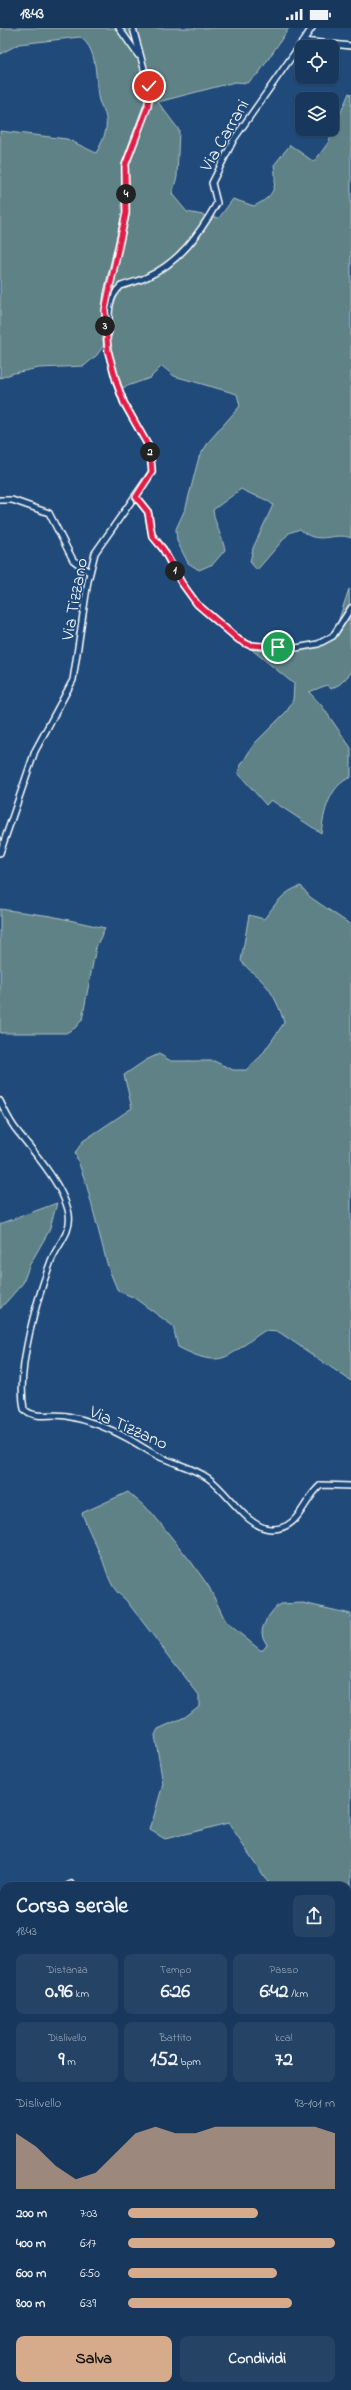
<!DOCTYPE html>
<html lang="it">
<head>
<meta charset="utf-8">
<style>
  :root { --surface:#17385c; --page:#244365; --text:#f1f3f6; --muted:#9eacbb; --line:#365272; --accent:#d6ab8b }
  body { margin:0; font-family:"Indie Flower",sans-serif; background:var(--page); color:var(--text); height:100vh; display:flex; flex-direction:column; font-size:15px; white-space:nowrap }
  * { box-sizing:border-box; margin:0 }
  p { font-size:13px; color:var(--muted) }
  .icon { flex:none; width:22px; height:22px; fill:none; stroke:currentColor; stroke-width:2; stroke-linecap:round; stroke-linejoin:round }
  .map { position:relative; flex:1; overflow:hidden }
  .sheet { position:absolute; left:0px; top:1854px; width:351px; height:508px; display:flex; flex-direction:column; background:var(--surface); border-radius:12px 12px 0 0; box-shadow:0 1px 3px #0004,0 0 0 1px var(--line) }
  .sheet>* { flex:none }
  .buttons { position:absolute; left:295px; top:12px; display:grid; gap:8px }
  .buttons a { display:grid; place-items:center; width:44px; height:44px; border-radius:8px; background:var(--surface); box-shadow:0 1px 3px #0004,0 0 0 1px var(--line); font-size:20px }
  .pin { position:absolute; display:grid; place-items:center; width:34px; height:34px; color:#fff; margin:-17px; border:2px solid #fff; border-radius:50%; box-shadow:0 1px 4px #0007 }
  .km { position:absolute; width:20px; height:20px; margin:-10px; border-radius:50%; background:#222; color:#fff; font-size:11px; line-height:20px; text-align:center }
  .round { display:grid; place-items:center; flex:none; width:42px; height:42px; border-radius:8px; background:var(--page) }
  .head { display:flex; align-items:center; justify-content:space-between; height:68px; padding:0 16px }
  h1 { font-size:22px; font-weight:700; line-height:30px }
  .figures { display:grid; grid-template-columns:repeat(3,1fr); gap:6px; height:68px; padding:4px 16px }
  .figures div { display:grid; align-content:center; border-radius:8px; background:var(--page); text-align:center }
  .figures b { font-size:20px; font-weight:700 }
  .figures small { font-size:11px; font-weight:400 }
  .figures p { font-size:11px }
  .chart { height:112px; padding:8px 16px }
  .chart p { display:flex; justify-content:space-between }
  .chart svg { width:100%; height:72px; margin-top:4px; fill:var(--accent); opacity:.7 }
  .action { display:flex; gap:8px; margin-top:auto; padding:8px 16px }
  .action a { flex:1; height:46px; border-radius:8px; background:var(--accent); color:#111; font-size:16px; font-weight:700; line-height:46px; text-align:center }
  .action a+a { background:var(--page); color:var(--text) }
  ul { padding:0 16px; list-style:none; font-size:13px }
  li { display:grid; grid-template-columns:64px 48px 1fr; align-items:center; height:30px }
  li i { height:10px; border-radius:5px; background:var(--accent) }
  .status { display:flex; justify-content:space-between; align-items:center; height:28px; padding:0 20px; background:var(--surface); direction:ltr }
  .status svg { height:11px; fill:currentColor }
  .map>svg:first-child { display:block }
  .green { fill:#5e8287; stroke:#aec0c3 }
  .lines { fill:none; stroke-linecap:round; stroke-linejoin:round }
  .minor-casing { stroke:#fff; stroke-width:8 }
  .highway-casing { stroke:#fff; stroke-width:10 }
  .minor { stroke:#1f4a7a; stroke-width:5 }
  .highway { stroke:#1f4a7a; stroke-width:7 }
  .route-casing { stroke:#fff; stroke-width:8 }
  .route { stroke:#e11d48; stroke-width:5 }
  .labels { text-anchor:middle; stroke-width:3.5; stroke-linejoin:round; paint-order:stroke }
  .street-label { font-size:18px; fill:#fff; stroke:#1f4a7a }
</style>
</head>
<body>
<div class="status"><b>18:43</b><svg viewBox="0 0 49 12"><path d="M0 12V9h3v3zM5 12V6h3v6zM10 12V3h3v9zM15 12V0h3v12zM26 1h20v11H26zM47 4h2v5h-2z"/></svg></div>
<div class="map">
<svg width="351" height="2362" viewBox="0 0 351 2362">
  <rect width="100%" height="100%" fill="#1f4a7a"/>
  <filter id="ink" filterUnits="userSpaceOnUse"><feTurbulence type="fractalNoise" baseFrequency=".025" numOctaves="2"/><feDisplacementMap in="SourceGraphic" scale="8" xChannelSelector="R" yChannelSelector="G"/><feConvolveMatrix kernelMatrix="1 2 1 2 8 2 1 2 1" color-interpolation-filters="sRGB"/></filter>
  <g filter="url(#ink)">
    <path class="green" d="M0 0H289L259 45 247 55 235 54 158 74 179 102 177 149 172 166 187 184 219 190 233 171 254 178C275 168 277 159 274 137L290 117 314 134 328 115 349 65 351 66V510C333 503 318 519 300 501L289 505 257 542 250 534 253 520 273 477C265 469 252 468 241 461L213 482C215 497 222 508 225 522L213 536 199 542 188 535 177 513 176 501 186 479 199 429 210 412 240 378 237 366 174 348 162 338 150 350 122 360 104 317 97 327 84 338 39 340 14 345 0 350V103L67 111 96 125C102 115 108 102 106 90 105 84 101 78 99 73 94 52 100 23 80 9L19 16 0 26Z
      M349 561 351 645 340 656 331 661 327 657 309 664 322 678 351 720V749C329 758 324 784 321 805L271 772 266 777 238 745 241 737 254 716 287 683 293 672 294 656 251 621 298 620 329 611 336 600Z
      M301 858 310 869 351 897V1353L279 1304 264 1303C226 1328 224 1343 178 1319L173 1298 133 1269 120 1264 117 1261 108 1239 86 1155 75 1125 83 1113 132 1080 124 1047 146 1032 159 1026 171 1033H214L233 1042H246L261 1028 284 995C281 982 273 965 264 955 257 947 248 942 241 933L249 887 264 891C275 877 283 863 301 858Z
      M0 881 51 888 105 900 96 919 82 992 75 1000 66 1005H0Z
      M57 1175 49 1203 29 1238 23 1255 0 1281V1196Z
      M128 1464 152 1485 192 1535 209 1559 226 1594 260 1622H263L267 1617C265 1613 262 1609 262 1605 261 1598 273 1580 280 1576L303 1575 351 1586V2134L347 2145V1858H263L268 1854 228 1795 165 1811 150 1802 163 1756 155 1707 158 1701 185 1689 199 1678V1667L125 1571C108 1559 108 1543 100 1526 94 1512 87 1500 82 1485Z
      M4 2087V2137L0 2139V2091Z"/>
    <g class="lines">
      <defs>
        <path id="minor" d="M119 0 138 27
          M303 13 351 18
          M106 309C115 302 100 277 121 258 130 255 139 253 147 249 180 234 200 205 217 175L212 155 234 111 312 0
          M136 469 148 484 152 507 163 521 181 554 197 576 239 612 249 617 263 619 296 620 318 616 333 608 351 580
          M0 472H12L49 485 73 532 89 544
          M0 825 35 723 73 652 88 553 95 525 152 444 150 421 124 375 117 356 108 323 105 297 107 268 126 185 125 138 149 73V59L133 0
          M0 1073C5 1083 10 1095 18 1104 35 1125 64 1159 69 1186 72 1205 57 1217 51 1233 37 1271 16 1341 24 1381 35 1392 52 1385 67 1388 88 1392 111 1401 129 1411 139 1417 148 1423 158 1428 175 1436 194 1440 208 1450 227 1463 247 1500 271 1501 300 1502 303 1471 321 1457L351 1458
          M67 1858 71 1856
          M0 1901 4 1899
          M0 2048 4 2057
          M347 2161 351 2159
          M0 2230H4
          M0 2275 4 2271
          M347 2287 351 2298
          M0 2308 4 2312
          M349 2313 351 2320
          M44 2362 49 2358
          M148 2362V2358
          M195 2362V2358
          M230 2362V2358"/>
        <path id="highway" d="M347 2231 351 2230
          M347 2240H351
          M0 2244 4 2243
          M0 2253H4"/>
      </defs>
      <use href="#minor" class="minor-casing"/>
      <use href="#highway" class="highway-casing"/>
      <use href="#minor" class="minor"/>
      <use href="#highway" class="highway"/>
    </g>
  </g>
  <g class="lines" filter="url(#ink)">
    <defs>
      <path id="route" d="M149 58 148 78 125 138 126 185 105 282 108 323 117 356 124 375 150 421 152 444 136 469 148 484 152 508 163 521 181 554 197 576 239 612 249 617 278 619"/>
    </defs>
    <use href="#route" class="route-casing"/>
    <use href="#route" class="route"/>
  </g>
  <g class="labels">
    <g class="street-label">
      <text transform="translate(224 107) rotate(-60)" y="6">Via Carrani</text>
      <text transform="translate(74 571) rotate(-80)" y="6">Via Tizzano</text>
      <text transform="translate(129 1399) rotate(24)" y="6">Via Tizzano</text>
    </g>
  </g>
</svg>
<div class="buttons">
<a><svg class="icon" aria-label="locate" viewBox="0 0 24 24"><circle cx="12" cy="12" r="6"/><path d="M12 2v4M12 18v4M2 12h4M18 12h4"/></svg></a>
<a><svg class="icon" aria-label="layers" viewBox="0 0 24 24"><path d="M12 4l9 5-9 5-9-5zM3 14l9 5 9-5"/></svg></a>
</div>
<div class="pin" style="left:278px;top:619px;background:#1e9e55"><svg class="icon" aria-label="arrive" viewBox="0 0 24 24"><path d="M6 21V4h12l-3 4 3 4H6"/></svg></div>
<div class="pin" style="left:149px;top:58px;background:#d93025"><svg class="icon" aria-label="check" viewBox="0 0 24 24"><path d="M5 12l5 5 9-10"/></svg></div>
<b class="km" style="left:175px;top:543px">1</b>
<b class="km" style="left:150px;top:424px">2</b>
<b class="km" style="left:105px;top:298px">3</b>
<b class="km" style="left:126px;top:166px">4</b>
<section class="sheet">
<div class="head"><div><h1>Corsa serale</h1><p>18:43</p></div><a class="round"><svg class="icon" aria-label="share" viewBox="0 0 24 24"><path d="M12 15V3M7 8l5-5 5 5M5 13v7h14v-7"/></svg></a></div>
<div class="figures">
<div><p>Distanza</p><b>0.96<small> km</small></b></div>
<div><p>Tempo</p><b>6:26</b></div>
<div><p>Passo</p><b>6:42<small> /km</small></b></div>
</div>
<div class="figures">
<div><p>Dislivello</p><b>9<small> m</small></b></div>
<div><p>Battito</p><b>152<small> bpm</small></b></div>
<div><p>kcal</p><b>72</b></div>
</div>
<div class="chart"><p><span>Dislivello</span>93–101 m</p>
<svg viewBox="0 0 160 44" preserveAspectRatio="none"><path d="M0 44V10L10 18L20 30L30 38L40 34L50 22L60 10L70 6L80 10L90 10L100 6L110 6L120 6L130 6L140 6L150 6L160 10V44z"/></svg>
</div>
<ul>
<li><b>200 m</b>7:03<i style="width:63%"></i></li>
<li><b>400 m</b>6:17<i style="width:100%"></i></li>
<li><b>600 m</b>6:50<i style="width:72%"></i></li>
<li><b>800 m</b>6:39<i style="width:79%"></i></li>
</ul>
<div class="action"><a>Salva</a><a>Condividi</a></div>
</section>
</div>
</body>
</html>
